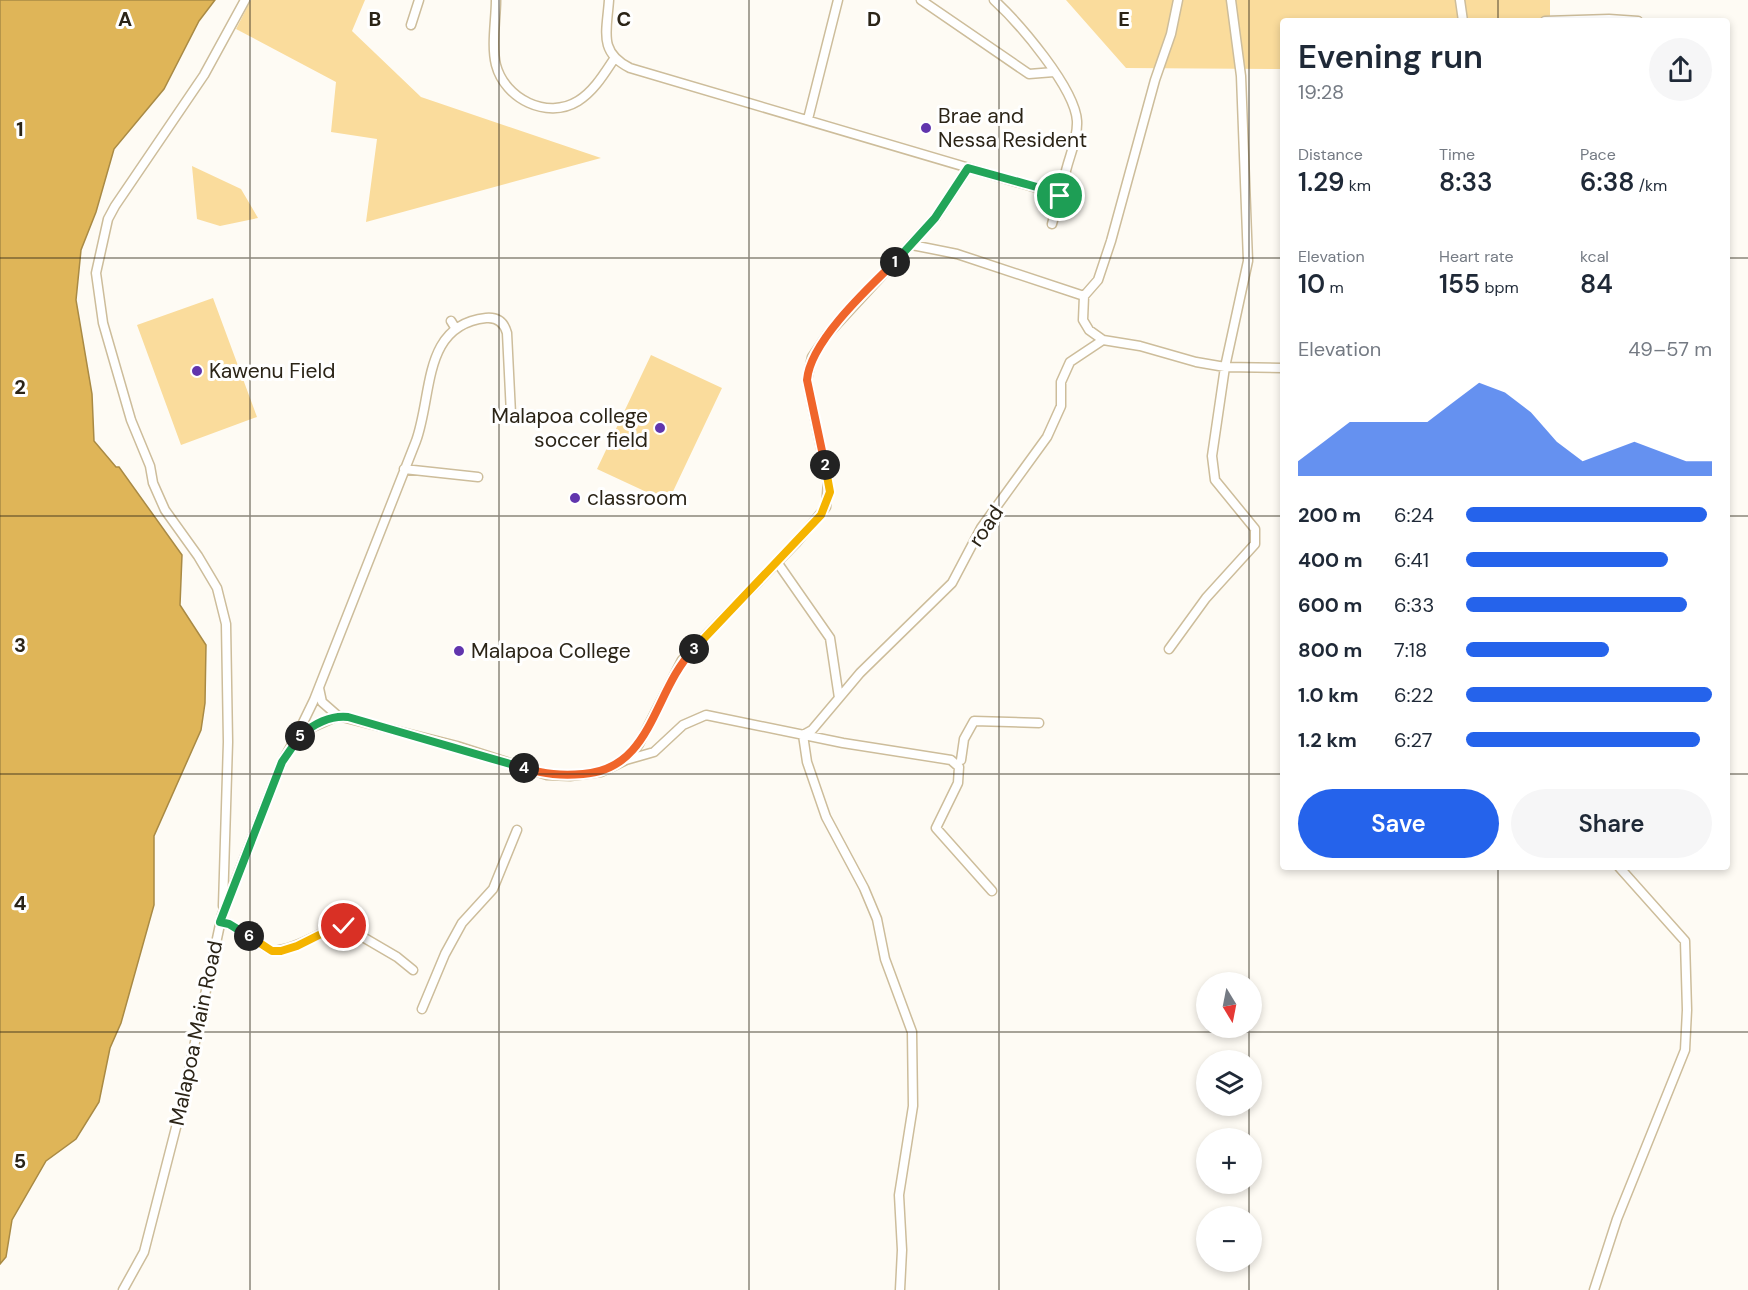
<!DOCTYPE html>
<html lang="en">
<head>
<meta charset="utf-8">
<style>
  :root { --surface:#fff; --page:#f6f6f7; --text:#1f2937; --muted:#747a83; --accent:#2563eb }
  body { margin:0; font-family:"DM Sans",sans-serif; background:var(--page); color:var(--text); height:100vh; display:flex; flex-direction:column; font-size:22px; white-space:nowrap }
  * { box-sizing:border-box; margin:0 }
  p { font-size:20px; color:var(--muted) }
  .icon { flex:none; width:33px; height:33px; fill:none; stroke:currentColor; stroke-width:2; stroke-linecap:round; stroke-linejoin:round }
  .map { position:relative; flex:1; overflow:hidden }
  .details { position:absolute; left:1280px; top:18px; width:450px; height:852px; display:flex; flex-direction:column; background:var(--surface); border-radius:6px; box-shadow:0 3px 9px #0003 }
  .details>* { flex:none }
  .needle { width:39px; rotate:170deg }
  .buttons { position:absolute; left:1196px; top:972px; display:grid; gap:12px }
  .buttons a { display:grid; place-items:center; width:66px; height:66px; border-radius:50%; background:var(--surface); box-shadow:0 3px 9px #0003; font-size:30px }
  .pin { position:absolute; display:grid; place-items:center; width:51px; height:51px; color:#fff; margin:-26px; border:3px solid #fff; border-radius:50%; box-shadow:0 2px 6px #0007 }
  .km { position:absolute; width:30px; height:30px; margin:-15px; border-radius:50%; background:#222; color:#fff; font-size:16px; line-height:30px; text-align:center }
  .round { display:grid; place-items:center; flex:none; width:63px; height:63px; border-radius:32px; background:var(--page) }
  .overview { display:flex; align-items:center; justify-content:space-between; height:102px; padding:0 18px }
  h1 { font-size:33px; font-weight:600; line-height:45px }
  .stats { display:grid; grid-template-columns:repeat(3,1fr); gap:9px; height:102px; padding:6px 18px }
  .stats div { display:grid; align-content:center }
  .stats b { font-size:26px; font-weight:600 }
  .stats small { font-size:16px; font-weight:400 }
  .stats p { font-size:16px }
  .chart { height:168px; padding:12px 18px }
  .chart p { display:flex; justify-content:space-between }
  .chart svg { width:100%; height:108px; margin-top:6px; fill:var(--accent); opacity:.7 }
  .button { display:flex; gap:12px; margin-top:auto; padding:12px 18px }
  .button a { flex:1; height:69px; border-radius:36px; background:var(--accent); color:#fff; font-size:24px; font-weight:600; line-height:69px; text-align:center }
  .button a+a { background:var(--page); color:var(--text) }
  ul { padding:0 18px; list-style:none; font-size:20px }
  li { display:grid; grid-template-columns:96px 72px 1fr; align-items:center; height:45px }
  li i { height:15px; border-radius:8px; background:var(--accent) }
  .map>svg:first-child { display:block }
  .green { fill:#fadc9c }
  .water { fill:#dfb558; stroke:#a98a44; stroke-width:1.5 }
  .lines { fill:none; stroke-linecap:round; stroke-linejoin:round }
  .minor-casing { stroke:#cdbd9b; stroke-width:11 }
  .minor { stroke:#fff; stroke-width:8 }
  .split-1-casing { stroke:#fff; stroke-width:12 }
  .split-2-casing { stroke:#fff; stroke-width:12 }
  .split-3-casing { stroke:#fff; stroke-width:12 }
  .split-4-casing { stroke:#fff; stroke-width:12 }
  .split-5-casing { stroke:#fff; stroke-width:12 }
  .split-6-casing { stroke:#fff; stroke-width:12 }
  .split-7-casing { stroke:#fff; stroke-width:12 }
  .split-1 { stroke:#22a559; stroke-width:8 }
  .split-2 { stroke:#f0652b; stroke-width:8 }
  .split-3 { stroke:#f5b400; stroke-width:8 }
  .split-4 { stroke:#f0652b; stroke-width:8 }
  .split-5 { stroke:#22a559; stroke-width:8 }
  .split-6 { stroke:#22a559; stroke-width:8 }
  .split-7 { stroke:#f5b400; stroke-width:8 }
  .grid { fill:none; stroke:#2b2417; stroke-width:1.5; stroke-opacity:0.55 }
  .poi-dot { fill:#6135ad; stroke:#fff; stroke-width:2 }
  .labels { text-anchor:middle; stroke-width:6; stroke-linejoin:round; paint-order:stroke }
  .poi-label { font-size:21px; fill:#2b2417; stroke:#fff; text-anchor:start }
  .street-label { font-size:21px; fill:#2b2417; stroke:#fff }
  .grid-label { font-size:20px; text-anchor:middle; font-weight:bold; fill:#2b2417; stroke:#fff; stroke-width:6; stroke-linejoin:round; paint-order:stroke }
</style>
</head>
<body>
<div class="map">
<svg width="1748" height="1290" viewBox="0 0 1748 1290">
  <rect width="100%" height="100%" fill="#fefbf4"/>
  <path class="green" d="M251 0H365L352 31 421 97 601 158 366 222 377 139 331 132 336 82 236 29Z
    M1066 0H1550V21H1282V69L1126 68Z
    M192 166 241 189 258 218 220 226 197 219Z
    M213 298 257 417 181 445 137 325Z
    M651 355 722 388 668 502 597 469Z"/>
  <path class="water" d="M0 0H215L199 21 164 89 114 149 96 212 81 250 76 300 92 394 94 441 116 467H119L182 555 180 605 206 645 205 703 201 730 154 836V905L121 1023 110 1048 99 1102 76 1139 46 1161 12 1220 6 1257 0 1264Z"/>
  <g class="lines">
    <defs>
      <path id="minor" d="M496 0C496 20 491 45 496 65 505 99 547 120 578 101 594 91 604 74 614 59
        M609 0C607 31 598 52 630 68L1037 188H1048L1064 180C1067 160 1078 141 1077 121 1075 88 1019 23 994 0
        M921 0 1029 74 1054 72
        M1178 0 1171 34 1155 80 1111 241 1098 280 1084 296 1083 320 1089 330 1103 340 1140 346 1196 362 1225 367 1282 368
        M1460 0 1463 21
        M1545 21 1609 19 1638 21
        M411 25 419 0
        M808 119 838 0
        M1052 224 1064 180
        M912 245 957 254 1084 296
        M451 321 456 329
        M404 469 478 477
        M777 562 830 638 839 698 812 730 803 735
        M1169 649 1206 598 1255 544V529L1215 480 1212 456 1225 367 1248 261 1241 76 1231 0
        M319 688 322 702 338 716
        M839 698 860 673 952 583 981 528 1047 437 1061 406V382L1070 362 1103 340
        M297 735 314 700 416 441C433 394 422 325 486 318 497 317 504 322 507 333L511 414
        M803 735 807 762 826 817 864 888 877 919 885 959 912 1032 913 1106 899 1195 902 1250 900 1290
        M626 760 654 752 683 725 706 715 843 743 951 760 959 767 958 783 936 828 992 891
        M961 760 964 739 974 721 1039 723
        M223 906 228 742 226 624 217 588 198 556 165 510 153 483 150 466 131 420 103 323 96 273 108 219 115 206 204 75 245 0
        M220 922 229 924 272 951C299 950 327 926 344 926L397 957 413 970
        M422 1009 445 954 462 923 493 889 517 830
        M123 1290 144 1252 181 1108 222 915 282 762 294 741 306 730 338 716 457 746 547 775 570 776 601 772 626 760 639 744 682 660 796 543 826 507 828 482 807 380 812 357 827 335 936 217 968 168
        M1594 1290 1617 1219 1685 1050 1687 1010 1685 941 1619 867"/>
    </defs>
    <use href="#minor" class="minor-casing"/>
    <use href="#minor" class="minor"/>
  </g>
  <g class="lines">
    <defs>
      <path id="split-1" d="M895 262 935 218 968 168 1044 189 1064 180 1060 196"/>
      <path id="split-2" d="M825 465 807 380C810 342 867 289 895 262"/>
      <path id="split-3" d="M694 649 821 515 830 492 825 465"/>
      <path id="split-4" d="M524 768C545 774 561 776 583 774 653 769 653 691 694 649"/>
      <path id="split-5" d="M300 736C313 724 331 715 348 717L524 768"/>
      <path id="split-6" d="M249 936 229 924 220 922 282 762 300 736"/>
      <path id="split-7" d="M249 936 272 951H281L297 946 335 927 344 926"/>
    </defs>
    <use href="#split-1" class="split-1-casing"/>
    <use href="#split-2" class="split-2-casing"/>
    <use href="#split-3" class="split-3-casing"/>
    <use href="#split-4" class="split-4-casing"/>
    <use href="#split-5" class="split-5-casing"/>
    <use href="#split-6" class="split-6-casing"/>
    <use href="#split-7" class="split-7-casing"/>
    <use href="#split-1" class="split-1"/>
    <use href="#split-2" class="split-2"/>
    <use href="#split-3" class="split-3"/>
    <use href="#split-4" class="split-4"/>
    <use href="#split-5" class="split-5"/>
    <use href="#split-6" class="split-6"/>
    <use href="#split-7" class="split-7"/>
  </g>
  <path class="grid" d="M250 0V1290M499 0V1290M749 0V1290M999 0V1290M1249 0V982M1498 0V21M0 258H1282M1726 258H1748M0 516H1282M1726 516H1748M0 774H1282M1726 774H1748M1498 867V1290M1249 1028V1060M0 1032H1748M1249 1106V1138M1249 1184V1216M1249 1262V1290"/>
  <g class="poi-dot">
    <circle cx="926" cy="128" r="6"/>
    <circle cx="197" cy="371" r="6"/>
    <circle cx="660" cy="428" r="6"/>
    <circle cx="575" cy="498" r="6"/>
    <circle cx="459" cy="651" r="6"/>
  </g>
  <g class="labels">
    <g class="poi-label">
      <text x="938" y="123">Brae and<tspan x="938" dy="24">Nessa Resident</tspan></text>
      <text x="209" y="378">Kawenu Field</text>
      <text x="648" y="423" text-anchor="end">Malapoa college<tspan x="648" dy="24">soccer field</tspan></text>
      <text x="587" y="505">classroom</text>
      <text x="471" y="658">Malapoa College</text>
    </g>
    <g class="street-label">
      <text transform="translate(986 526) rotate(-56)" y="7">road</text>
      <text transform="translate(196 1033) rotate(-78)" y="7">Malapoa Main Road</text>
    </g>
  </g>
  <g class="grid-label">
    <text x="125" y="26">A</text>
    <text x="375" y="26">B</text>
    <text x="624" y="26">C</text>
    <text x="874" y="26">D</text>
    <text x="1124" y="26">E</text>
    <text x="20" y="136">1</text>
    <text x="20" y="394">2</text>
    <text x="20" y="652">3</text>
    <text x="20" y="910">4</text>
    <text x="20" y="1168">5</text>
  </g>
</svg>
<div class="buttons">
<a><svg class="needle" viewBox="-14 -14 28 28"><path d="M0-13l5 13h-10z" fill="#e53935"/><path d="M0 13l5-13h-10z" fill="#747a83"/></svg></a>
<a><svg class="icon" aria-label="layers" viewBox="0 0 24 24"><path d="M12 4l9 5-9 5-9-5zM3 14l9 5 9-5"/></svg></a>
<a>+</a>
<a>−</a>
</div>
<div class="pin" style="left:1060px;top:196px;background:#1e9e55"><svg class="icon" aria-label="arrive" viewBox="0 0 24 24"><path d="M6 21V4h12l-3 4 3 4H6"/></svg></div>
<div class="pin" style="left:344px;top:926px;background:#d93025"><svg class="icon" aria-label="check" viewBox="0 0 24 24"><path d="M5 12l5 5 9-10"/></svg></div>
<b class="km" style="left:895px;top:262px">1</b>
<b class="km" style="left:825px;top:465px">2</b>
<b class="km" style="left:694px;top:649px">3</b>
<b class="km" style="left:524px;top:768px">4</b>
<b class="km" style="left:300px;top:736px">5</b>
<b class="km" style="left:249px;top:936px">6</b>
<section class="details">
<div class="overview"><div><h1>Evening run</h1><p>19:28</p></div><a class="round"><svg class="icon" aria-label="share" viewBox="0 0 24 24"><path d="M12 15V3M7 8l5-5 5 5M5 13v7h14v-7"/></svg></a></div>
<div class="stats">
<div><p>Distance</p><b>1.29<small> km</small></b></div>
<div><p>Time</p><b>8:33</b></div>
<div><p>Pace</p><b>6:38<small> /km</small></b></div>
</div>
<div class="stats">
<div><p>Elevation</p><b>10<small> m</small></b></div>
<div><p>Heart rate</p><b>155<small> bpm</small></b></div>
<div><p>kcal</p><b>84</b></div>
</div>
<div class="chart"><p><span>Elevation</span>49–57 m</p>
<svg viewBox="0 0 160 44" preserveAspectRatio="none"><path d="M0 44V38L10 30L20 22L30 22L40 22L50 22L60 14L70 6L80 10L90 18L100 30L110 38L120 34L130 30L140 34L150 38L160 38V44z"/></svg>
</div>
<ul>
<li><b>200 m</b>6:24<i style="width:98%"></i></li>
<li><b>400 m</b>6:41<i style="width:82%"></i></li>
<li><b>600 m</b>6:33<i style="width:90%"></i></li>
<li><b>800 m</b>7:18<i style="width:58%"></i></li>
<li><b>1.0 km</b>6:22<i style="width:100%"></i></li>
<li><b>1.2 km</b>6:27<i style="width:95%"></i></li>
</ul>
<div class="button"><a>Save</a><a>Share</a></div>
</section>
</div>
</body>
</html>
